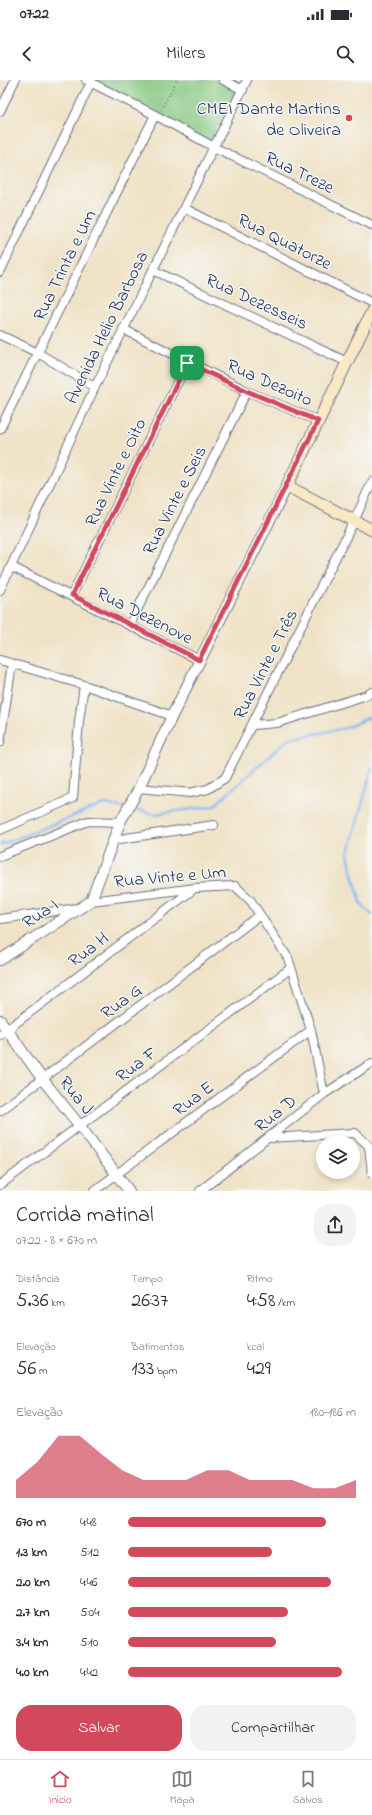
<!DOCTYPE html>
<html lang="pt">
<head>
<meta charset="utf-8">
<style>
  :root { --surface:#fff; --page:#f2f2f3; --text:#2b2b33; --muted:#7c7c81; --line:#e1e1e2; --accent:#d1495b }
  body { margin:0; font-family:"Indie Flower",sans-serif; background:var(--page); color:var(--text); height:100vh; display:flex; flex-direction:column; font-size:15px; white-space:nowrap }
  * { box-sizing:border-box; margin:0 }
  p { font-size:13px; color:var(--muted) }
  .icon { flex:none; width:22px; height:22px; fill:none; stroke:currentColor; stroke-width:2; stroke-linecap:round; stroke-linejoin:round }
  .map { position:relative; height:1111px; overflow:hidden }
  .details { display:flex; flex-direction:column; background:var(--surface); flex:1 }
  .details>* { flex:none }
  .buttons { position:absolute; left:316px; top:1055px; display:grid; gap:8px }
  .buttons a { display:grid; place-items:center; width:44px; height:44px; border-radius:50%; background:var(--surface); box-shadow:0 2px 6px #0003; font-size:20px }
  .pin { position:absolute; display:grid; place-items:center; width:34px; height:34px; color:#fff; margin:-17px; border-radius:8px; box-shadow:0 2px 6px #0006 }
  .round { display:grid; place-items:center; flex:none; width:42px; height:42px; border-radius:16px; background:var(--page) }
  .summary { display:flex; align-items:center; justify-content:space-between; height:68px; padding:0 16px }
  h1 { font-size:22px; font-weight:600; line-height:30px }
  .metrics { display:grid; grid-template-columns:repeat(3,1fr); gap:6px; height:68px; padding:4px 16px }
  .metrics div { display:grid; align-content:center }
  .metrics b { font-size:20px; font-weight:600 }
  .metrics small { font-size:11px; font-weight:400 }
  .metrics p { font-size:11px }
  .chart { height:112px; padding:8px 16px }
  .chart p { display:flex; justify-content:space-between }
  .chart svg { width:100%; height:72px; margin-top:4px; fill:var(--accent); opacity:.7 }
  .button { display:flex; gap:8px; margin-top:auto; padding:8px 16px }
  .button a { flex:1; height:46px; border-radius:16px; background:var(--accent); color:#fff; font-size:16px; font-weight:600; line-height:46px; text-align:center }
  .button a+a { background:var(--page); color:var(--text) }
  ul { padding:0 16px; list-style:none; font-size:13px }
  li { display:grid; grid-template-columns:64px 48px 1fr; align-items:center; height:30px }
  li i { height:10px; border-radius:5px; background:var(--accent) }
  .status { display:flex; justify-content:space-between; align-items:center; height:28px; padding:0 20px; background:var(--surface); direction:ltr }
  .status svg { height:11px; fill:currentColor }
  header { display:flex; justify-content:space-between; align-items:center; height:52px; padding:0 16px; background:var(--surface); font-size:18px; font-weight:600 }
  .tab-bar { display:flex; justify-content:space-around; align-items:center; height:56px; border-top:1px solid var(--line); background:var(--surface); font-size:11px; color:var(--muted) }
  .tab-bar a { display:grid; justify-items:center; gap:2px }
  .tab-bar .current { color:var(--accent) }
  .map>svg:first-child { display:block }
  .green { fill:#86c881; stroke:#507c70 }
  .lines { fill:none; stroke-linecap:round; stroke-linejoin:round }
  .stream { stroke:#86b9f3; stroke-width:2.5 }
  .minor-casing { stroke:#666e82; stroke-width:10 }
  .tertiary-casing { stroke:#666e82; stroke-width:12 }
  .secondary-casing { stroke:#666e82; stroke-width:13 }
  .path { stroke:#666e82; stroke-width:1.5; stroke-dasharray:1 3; stroke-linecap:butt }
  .minor { stroke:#fff; stroke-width:8 }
  .tertiary { stroke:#fff; stroke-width:10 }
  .secondary { stroke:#fae7c3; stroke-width:11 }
  .route-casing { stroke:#fff; stroke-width:8 }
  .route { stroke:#d1495b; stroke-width:5 }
  .poi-dot { fill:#d1495b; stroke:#f6f6f2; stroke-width:1.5 }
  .labels { text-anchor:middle; stroke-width:3; stroke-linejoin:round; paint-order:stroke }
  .poi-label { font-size:18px; fill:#1b2f5e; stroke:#f6f6f2; text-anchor:end }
  .street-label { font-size:18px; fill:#1b2f5e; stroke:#f6f6f2 }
</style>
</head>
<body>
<div class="status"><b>07:22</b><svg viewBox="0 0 49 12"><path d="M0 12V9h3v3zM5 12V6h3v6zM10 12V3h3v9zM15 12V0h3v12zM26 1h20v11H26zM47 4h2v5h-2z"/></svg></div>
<header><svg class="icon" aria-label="back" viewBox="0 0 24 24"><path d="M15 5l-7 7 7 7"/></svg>Milers<svg class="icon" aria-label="search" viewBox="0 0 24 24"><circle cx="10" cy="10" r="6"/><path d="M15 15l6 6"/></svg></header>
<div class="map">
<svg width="372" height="1111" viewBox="0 0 372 1111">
  <rect width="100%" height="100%" fill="#f6f6f2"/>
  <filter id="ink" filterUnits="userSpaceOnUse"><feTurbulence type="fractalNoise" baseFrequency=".025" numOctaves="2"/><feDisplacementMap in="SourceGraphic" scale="8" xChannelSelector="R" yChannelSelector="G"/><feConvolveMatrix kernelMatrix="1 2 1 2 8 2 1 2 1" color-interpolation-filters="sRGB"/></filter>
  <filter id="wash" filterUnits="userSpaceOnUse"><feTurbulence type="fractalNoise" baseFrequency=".012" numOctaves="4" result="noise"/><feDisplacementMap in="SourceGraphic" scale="16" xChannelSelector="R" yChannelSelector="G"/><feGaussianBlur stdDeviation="0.9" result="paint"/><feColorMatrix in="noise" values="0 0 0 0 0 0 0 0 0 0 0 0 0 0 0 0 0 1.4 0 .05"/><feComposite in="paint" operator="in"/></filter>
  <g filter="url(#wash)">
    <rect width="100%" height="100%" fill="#f0e2c6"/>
    <path class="green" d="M98 0H221L237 9 208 64 96 4Z"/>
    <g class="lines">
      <path class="stream" d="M372 688 348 775 361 824 372 835
        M130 729 155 734 214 726 288 659 346 648 372 636
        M0 765 105 724 125 728"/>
    </g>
  </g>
  <g filter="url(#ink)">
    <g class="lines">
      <defs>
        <path id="minor" d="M86 0 155 35 214 67 372 145
          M223 0 243 10
          M0 31 15 0
          M184 128 372 223
          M153 190 347 282
          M0 192 92 0
          M123 249 247 311 318 341
          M0 255 38 273 95 307
          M0 349 155 35
          M12 487 199 580
          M0 510 95 307 247 0
          M72 515 187 283
          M130 544 247 311
          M0 580 84 605 172 636
          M253 645 277 643 367 615 372 612
          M0 662 12 584
          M139 708 190 713 208 709 225 698 354 441 372 402
          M0 750 73 718 79 641 84 605
          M113 760 214 745
          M0 776 88 741 120 742
          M91 821 196 808 235 806 251 821 288 878 311 950 324 1014
          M0 839 78 828
          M0 955 195 808
          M0 1031 260 835
          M269 1058 355 1053 369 1066 372 1093
          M0 1105 291 888
          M94 1111 311 950
          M200 1111 324 1014 372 983"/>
        <path id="tertiary" d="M0 880 91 821 120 742 137 712 172 636 287 406
          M0 940 43 1000 80 1046 129 1111"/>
        <path id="secondary" d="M372 231 287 406 372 450"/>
      </defs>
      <use href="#minor" class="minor-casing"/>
      <use href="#tertiary" class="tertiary-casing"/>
      <use href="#secondary" class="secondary-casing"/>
      <path class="path" d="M161 30 177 0"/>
      <use href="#minor" class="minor"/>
      <use href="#tertiary" class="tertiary"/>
      <use href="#secondary" class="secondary"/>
    </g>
  </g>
  <g class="lines" filter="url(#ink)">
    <defs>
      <path id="route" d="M187 283 247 311 318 341 199 580 72 515Z"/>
    </defs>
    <use href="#route" class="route-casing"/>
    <use href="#route" class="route"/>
  </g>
  <circle class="poi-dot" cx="349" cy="38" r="4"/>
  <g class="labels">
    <g class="poi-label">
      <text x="341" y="34">CMEI Dante Martins<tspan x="341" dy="21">de Oliveira</tspan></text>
    </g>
    <g class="street-label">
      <text transform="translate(300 92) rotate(26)" y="6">Rua Treze</text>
      <text transform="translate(285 161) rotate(27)" y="6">Rua Quatorze</text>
      <text transform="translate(64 185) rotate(-64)" y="6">Rua Trinta e Um</text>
      <text transform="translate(257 221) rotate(25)" y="6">Rua Dezesseis</text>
      <text transform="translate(106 247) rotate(-64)" y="6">Avenida Helio Barbosa</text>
      <text transform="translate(270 302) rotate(24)" y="6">Rua Dezoito</text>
      <text transform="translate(115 392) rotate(-64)" y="6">Rua Vinte e Oito</text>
      <text transform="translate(174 420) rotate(-63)" y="6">Rua Vinte e Seis</text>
      <text transform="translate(145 535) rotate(27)" y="6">Rua Dezenove</text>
      <text transform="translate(265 584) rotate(-63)" y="6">Rua Vinte e Três</text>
      <text transform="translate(170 796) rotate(-5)" y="6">Rua Vinte e Um</text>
      <text transform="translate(40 833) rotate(-34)" y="6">Rua I</text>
      <text transform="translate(88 869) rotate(-37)" y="6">Rua H</text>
      <text transform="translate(121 921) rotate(-37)" y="6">Rua G</text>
      <text transform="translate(136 984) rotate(-37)" y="6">Rua F</text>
      <text transform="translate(77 1015) rotate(51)" y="6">Rua J</text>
      <text transform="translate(193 1018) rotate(-37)" y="6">Rua E</text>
      <text transform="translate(275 1033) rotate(-39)" y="6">Rua D</text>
    </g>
  </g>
</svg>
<div class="buttons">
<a><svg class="icon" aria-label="layers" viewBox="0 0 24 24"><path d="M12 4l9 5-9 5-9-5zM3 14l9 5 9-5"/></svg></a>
</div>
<div class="pin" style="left:187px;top:283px;background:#1e9e55"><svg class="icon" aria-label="arrive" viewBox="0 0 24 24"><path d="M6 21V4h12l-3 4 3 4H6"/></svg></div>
</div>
<section class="details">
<div class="summary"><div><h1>Corrida matinal</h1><p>07:22 · 8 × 670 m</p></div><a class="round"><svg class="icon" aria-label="share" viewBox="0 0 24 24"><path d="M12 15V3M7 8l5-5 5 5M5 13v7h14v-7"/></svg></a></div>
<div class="metrics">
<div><p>Distância</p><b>5.36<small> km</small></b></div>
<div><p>Tempo</p><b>26:37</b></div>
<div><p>Ritmo</p><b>4:58<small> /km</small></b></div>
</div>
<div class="metrics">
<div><p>Elevação</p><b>56<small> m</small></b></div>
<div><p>Batimentos</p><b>133<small> bpm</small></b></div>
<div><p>kcal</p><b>429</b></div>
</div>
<div class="chart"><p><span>Elevação</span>180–186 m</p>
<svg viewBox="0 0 160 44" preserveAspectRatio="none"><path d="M0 44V33L10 22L20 6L30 6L40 17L50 27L60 33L70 33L80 33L90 27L100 27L110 33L120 33L130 33L140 38L150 38L160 33V44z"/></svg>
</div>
<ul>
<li><b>670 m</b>4:48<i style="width:87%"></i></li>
<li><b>1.3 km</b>5:12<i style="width:63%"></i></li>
<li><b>2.0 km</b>4:46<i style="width:89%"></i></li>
<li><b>2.7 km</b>5:04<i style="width:70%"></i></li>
<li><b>3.4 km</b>5:10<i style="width:65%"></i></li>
<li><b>4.0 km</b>4:42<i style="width:94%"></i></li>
</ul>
<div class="button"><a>Salvar</a><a>Compartilhar</a></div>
</section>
<nav class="tab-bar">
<a class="current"><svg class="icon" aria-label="home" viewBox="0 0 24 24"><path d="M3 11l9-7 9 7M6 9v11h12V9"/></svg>Início</a>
<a><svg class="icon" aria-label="map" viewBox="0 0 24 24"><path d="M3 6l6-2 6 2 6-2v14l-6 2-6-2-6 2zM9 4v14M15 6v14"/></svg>Mapa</a>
<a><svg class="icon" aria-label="saved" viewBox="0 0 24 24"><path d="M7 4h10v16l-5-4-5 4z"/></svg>Salvos</a>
</nav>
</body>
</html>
